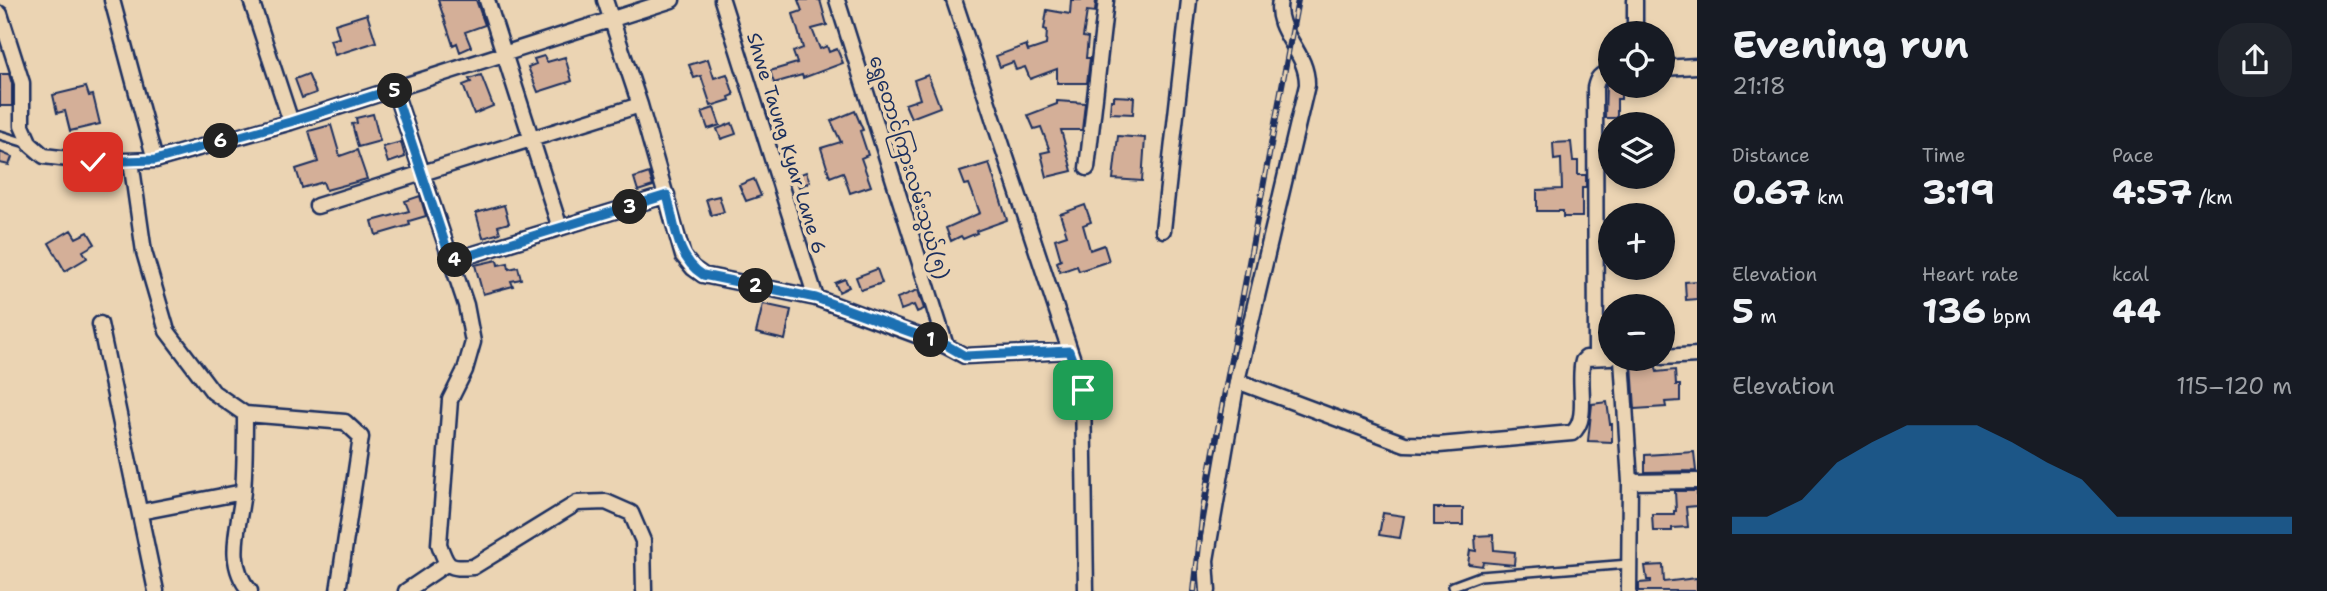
<!DOCTYPE html>
<html lang="en">
<head>
<meta charset="utf-8">
<style>
  :root { --surface:#171b24; --page:#20242c; --text:#f1f3f6; --muted:#9ea1a6; --accent:#1f6fb2 }
  body { margin:0; font-family:"Shantell Sans","Noto Sans Myanmar",sans-serif; background:var(--page); color:var(--text); height:100vh; display:flex; flex-direction:column; font-size:26px; white-space:nowrap }
  * { box-sizing:border-box; margin:0 }
  p { font-size:23px; color:var(--muted) }
  .icon { flex:none; width:38px; height:38px; fill:none; stroke:currentColor; stroke-width:2; stroke-linecap:round; stroke-linejoin:round }
  .map { position:relative; flex:1; overflow:hidden }
  .details { display:flex; flex-direction:column; background:var(--surface); width:630px }
  .details>* { flex:none }
  .fabs { position:absolute; left:1598px; top:21px; display:grid; gap:14px }
  .fabs a { display:grid; place-items:center; width:77px; height:77px; border-radius:50%; background:var(--surface); box-shadow:0 4px 10px #0003; font-size:35px }
  .pin { position:absolute; display:grid; place-items:center; width:60px; height:60px; color:#fff; margin:-30px; border-radius:14px; box-shadow:0 4px 10px #0006 }
  .km { position:absolute; width:35px; height:35px; margin:-18px; border-radius:50%; background:#222; color:#fff; font-size:19px; line-height:35px; text-align:center }
  .round { display:grid; place-items:center; flex:none; width:74px; height:74px; border-radius:28px; background:var(--page) }
  .head { display:flex; align-items:center; justify-content:space-between; height:119px; padding:0 35px }
  h1 { font-size:38px; font-weight:700; line-height:52px }
  .stats { display:grid; grid-template-columns:repeat(3,1fr); gap:10px; height:119px; padding:7px 35px }
  .stats div { display:grid; align-content:center }
  .stats b { font-size:35px; font-weight:700 }
  .stats small { font-size:19px; font-weight:400 }
  .stats p { font-size:19px }
  .chart { height:196px; padding:14px 35px }
  .chart p { display:flex; justify-content:space-between }
  .chart svg { width:100%; height:126px; margin-top:7px; fill:var(--accent); opacity:.7 }
  main { display:flex; flex:1; min-height:0 }
  .map>svg:first-child { display:block }
  .building { fill:#d4af98; stroke:#1b2f5e; stroke-width:2 }
  .lines { fill:none; stroke-linecap:round; stroke-linejoin:round }
  .lane-casing { stroke:#1b2f5e; stroke-width:12 }
  .street-casing { stroke:#1b2f5e; stroke-width:19 }
  .lane { stroke:#ebd4b3; stroke-width:7 }
  .street { stroke:#ebd4b3; stroke-width:14 }
  .rail-casing { stroke:#1b2f5e; stroke-width:6 }
  .rail { stroke:#ebd4b3; stroke-width:3.5; stroke-dasharray:10; stroke-linecap:butt }
  .route-casing { stroke:#fff; stroke-width:14 }
  .route { stroke:#1f6fb2; stroke-width:9 }
  .labels { text-anchor:middle; stroke-width:7; stroke-linejoin:round; paint-order:stroke }
  .street-label { font-size:19px; fill:#1b2f5e; stroke:#ebd4b3 }
</style>
</head>
<body>
<main>
<div class="map">
<svg width="1697" height="591" viewBox="0 0 1697 591">
  <rect width="100%" height="100%" fill="#ebd4b3"/>
  <filter id="ink" filterUnits="userSpaceOnUse"><feTurbulence type="fractalNoise" baseFrequency=".0143" numOctaves="2"/><feDisplacementMap in="SourceGraphic" scale="14" xChannelSelector="R" yChannelSelector="G"/><feConvolveMatrix kernelMatrix="1 2 1 2 8 2 1 2 1" color-interpolation-filters="sRGB"/></filter>
  <g filter="url(#ink)">
    <path class="building" d="M438 0H476L485 25 465 32 471 47 460 52 457 43 453 45Z
      M798 0H820L827 25 812 29 820 49 827 46 829 52 837 49 843 63 803 78 802 75 774 83 770 71 797 63 793 52 803 48 793 14 802 11Z
      M1071 0H1096L1095 12 1087 11 1083 37 1088 38 1086 58H1090L1087 83H1057V69L1030 79 1025 67 1016 70 1013 62 1000 67 996 56 1026 45 1028 51 1046 45 1047 30 1044 29 1047 10 1070 14Z
      M367 14 376 42 335 55 330 40 339 38 335 24Z
      M544 56 547 62 565 57 572 81 538 92 528 67 536 64 534 59Z
      M708 59 714 78 727 74 734 95 729 97 730 100 711 106 701 76 694 78 689 65Z
      M0 74H9L12 84V106H0Z
      M308 74 316 93 302 98 295 79Z
      M481 75 493 106 474 114 463 85 471 82 469 79Z
      M928 75 940 107 911 118 905 104 920 99 914 80Z
      M1606 84 1621 86V99H1617V118H1605Z
      M86 87 89 96 93 95 100 124 70 131 65 111 57 113 53 95Z
      M1114 96 1134 97 1133 114 1110 113 1111 100H1114Z
      M1057 101 1085 103 1082 130H1061L1072 171 1047 177 1041 153 1050 151 1041 127 1034 129 1028 115 1057 104Z
      M714 108 720 125 708 129 702 112Z
      M855 111 863 130 860 131 868 155 861 158 871 186 850 193 843 172 830 177 821 148 841 142 831 121Z
      M373 114 380 141 358 147 352 124 357 123 356 118Z
      M732 123 736 134 721 139 717 129Z
      M331 125 340 156 357 150 367 179 326 190 323 182 302 188 296 169 318 162 309 131Z
      M1118 136 1145 138 1142 181 1113 179Z
      M401 142 405 157 388 163 383 147Z
      M1571 142 1573 161H1578V175H1586V188H1582V217H1563V211H1537V190L1562 189 1561 159 1554 160 1553 143Z
      M0 152 12 157 9 165 0 163Z
      M989 163 1007 220 976 231 977 233 963 239 961 236 951 241 946 228 980 213 969 184 965 185 960 172Z
      M806 172 810 182 799 187 795 176Z
      M649 173 653 186 638 191 634 178Z
      M754 179 761 196 746 201 739 185Z
      M420 196 426 216 409 221 410 225 376 235 372 221 409 211 405 201Z
      M719 196 724 212 711 215 706 199Z
      M504 205 509 223 498 226 500 233 483 238 476 213Z
      M1085 205 1091 222 1083 225 1090 250 1104 245 1109 261 1079 271 1077 266 1060 272 1057 262 1061 260 1055 239 1067 235 1060 214Z
      M71 230 76 238 88 232 95 244 83 251 87 258 65 271 49 243Z
      M497 260 498 265 508 263 509 269 518 267 521 279 511 281 513 286 483 294 475 265Z
      M877 269 882 283 861 290 856 277Z
      M845 279 849 287 839 292 835 283Z
      M1697 281V299L1686 300 1685 282Z
      M918 290 924 309 917 312 914 305 901 310 897 298Z
      M763 304 791 310 785 340 756 333Z
      M1655 363 1657 372 1675 370 1676 385H1680V401L1665 402 1666 407 1635 409 1632 364Z
      M1607 402 1610 424H1612V442L1588 441 1592 404Z
      M1694 452 1696 471 1645 472V455Z
      M1675 491H1697V506L1686 507 1688 527 1672 528V531H1653L1652 514H1674V511H1676Z
      M1434 508H1463V525H1434Z
      M1383 513 1404 516 1400 538 1379 535Z
      M1493 535 1494 550 1515 552 1514 565 1483 562 1482 566 1468 564 1470 550 1476 551 1475 536Z
      M1663 565 1664 582 1697 578V591H1639V583L1651 582V580H1647L1645 566Z"/>
    <g class="lines">
      <defs>
        <path id="lane" d="M0 135 29 144
          M1453 586 1480 576 1629 564"/>
        <path id="street" d="M112 0 155 160
          M251 0 291 122
          M487 0 560 228
          M605 0 640 105 683 256 693 268 703 275 816 298 946 346 965 356 1070 351
          M722 0 816 298
          M837 0 946 346
          M954 0 1083 390 1086 591
          M1635 0V33
          M0 14 22 83V126L30 144 44 156 93 162 155 160 291 122 672 0
          M1662 68 1697 66
          M394 89 466 305 473 342 465 370 450 400 439 544C447 567 448 569 473 567L577 503 606 502 631 513 643 541 644 591
          M131 161 144 252 167 331 213 392 245 414 345 422 361 437 338 591
          M1087 168 1106 0
          M317 206 640 105
          M1163 230 1189 0
          M451 261 667 195
          M100 324 156 591
          M1596 357 1595 88C1597 78 1600 74 1610 72
          M1662 357 1697 355
          M1622 359 1630 482 1629 591
          M1237 381 1405 444 1439 445 1572 433C1590 420 1577 381 1583 361L1586 358 1610 357
          M245 414C245 440 245 466 243 491 240 525 224 562 250 591
          M1630 482 1697 481
          M140 512 243 492
          M406 591 446 564
          M1208 591 1206 560 1237 381 1307 85C1308 51 1273 32 1280 0"/>
      </defs>
      <use href="#lane" class="lane-casing"/>
      <use href="#street" class="street-casing"/>
      <use href="#lane" class="lane"/>
      <use href="#street" class="street"/>
      <defs>
        <path id="rail" d="M1194 591 1203 509 1298 0"/>
      </defs>
      <use href="#rail" class="rail-casing"/>
      <use href="#rail" class="rail"/>
    </g>
  </g>
  <g class="lines" filter="url(#ink)">
    <defs>
      <path id="route" d="M93 162 155 160 290 122 394 89 451 261 667 195C675 224 676 258 703 275L816 298 946 345 965 356 1069 351 1083 390"/>
    </defs>
    <use href="#route" class="route-casing"/>
    <use href="#route" class="route"/>
  </g>
  <g class="labels">
    <g class="street-label">
      <text transform="translate(787 143) rotate(73)" y="7">Shwe Taung Kyar Lane 6</text>
      <text transform="translate(910 167) rotate(73)" y="7">ရွှေတောင်ကြားလမ်းသွယ်(၅)</text>
    </g>
  </g>
</svg>
<div class="fabs">
<a><svg class="icon" aria-label="locate" viewBox="0 0 24 24"><circle cx="12" cy="12" r="6"/><path d="M12 2v4M12 18v4M2 12h4M18 12h4"/></svg></a>
<a><svg class="icon" aria-label="layers" viewBox="0 0 24 24"><path d="M12 4l9 5-9 5-9-5zM3 14l9 5 9-5"/></svg></a>
<a>+</a>
<a>−</a>
</div>
<div class="pin" style="left:1083px;top:390px;background:#1e9e55"><svg class="icon" aria-label="arrive" viewBox="0 0 24 24"><path d="M6 21V4h12l-3 4 3 4H6"/></svg></div>
<div class="pin" style="left:93px;top:162px;background:#d93025"><svg class="icon" aria-label="check" viewBox="0 0 24 24"><path d="M5 12l5 5 9-10"/></svg></div>
<b class="km" style="left:931px;top:340px">1</b>
<b class="km" style="left:756px;top:286px">2</b>
<b class="km" style="left:630px;top:207px">3</b>
<b class="km" style="left:455px;top:260px">4</b>
<b class="km" style="left:395px;top:91px">5</b>
<b class="km" style="left:221px;top:141px">6</b>
</div>
<section class="details">
<div class="head"><div><h1>Evening run</h1><p>21:18</p></div><a class="round"><svg class="icon" aria-label="share" viewBox="0 0 24 24"><path d="M12 15V3M7 8l5-5 5 5M5 13v7h14v-7"/></svg></a></div>
<div class="stats">
<div><p>Distance</p><b>0.67<small> km</small></b></div>
<div><p>Time</p><b>3:19</b></div>
<div><p>Pace</p><b>4:57<small> /km</small></b></div>
</div>
<div class="stats">
<div><p>Elevation</p><b>5<small> m</small></b></div>
<div><p>Heart rate</p><b>136<small> bpm</small></b></div>
<div><p>kcal</p><b>44</b></div>
</div>
<div class="chart"><p><span>Elevation</span>115–120 m</p>
<svg viewBox="0 0 160 44" preserveAspectRatio="none"><path d="M0 44V38L10 38L20 32L30 19L40 12L50 6L60 6L70 6L80 12L90 19L100 25L110 38L120 38L130 38L140 38L150 38L160 38V44z"/></svg>
</div>
</section>
</main>
</body>
</html>
